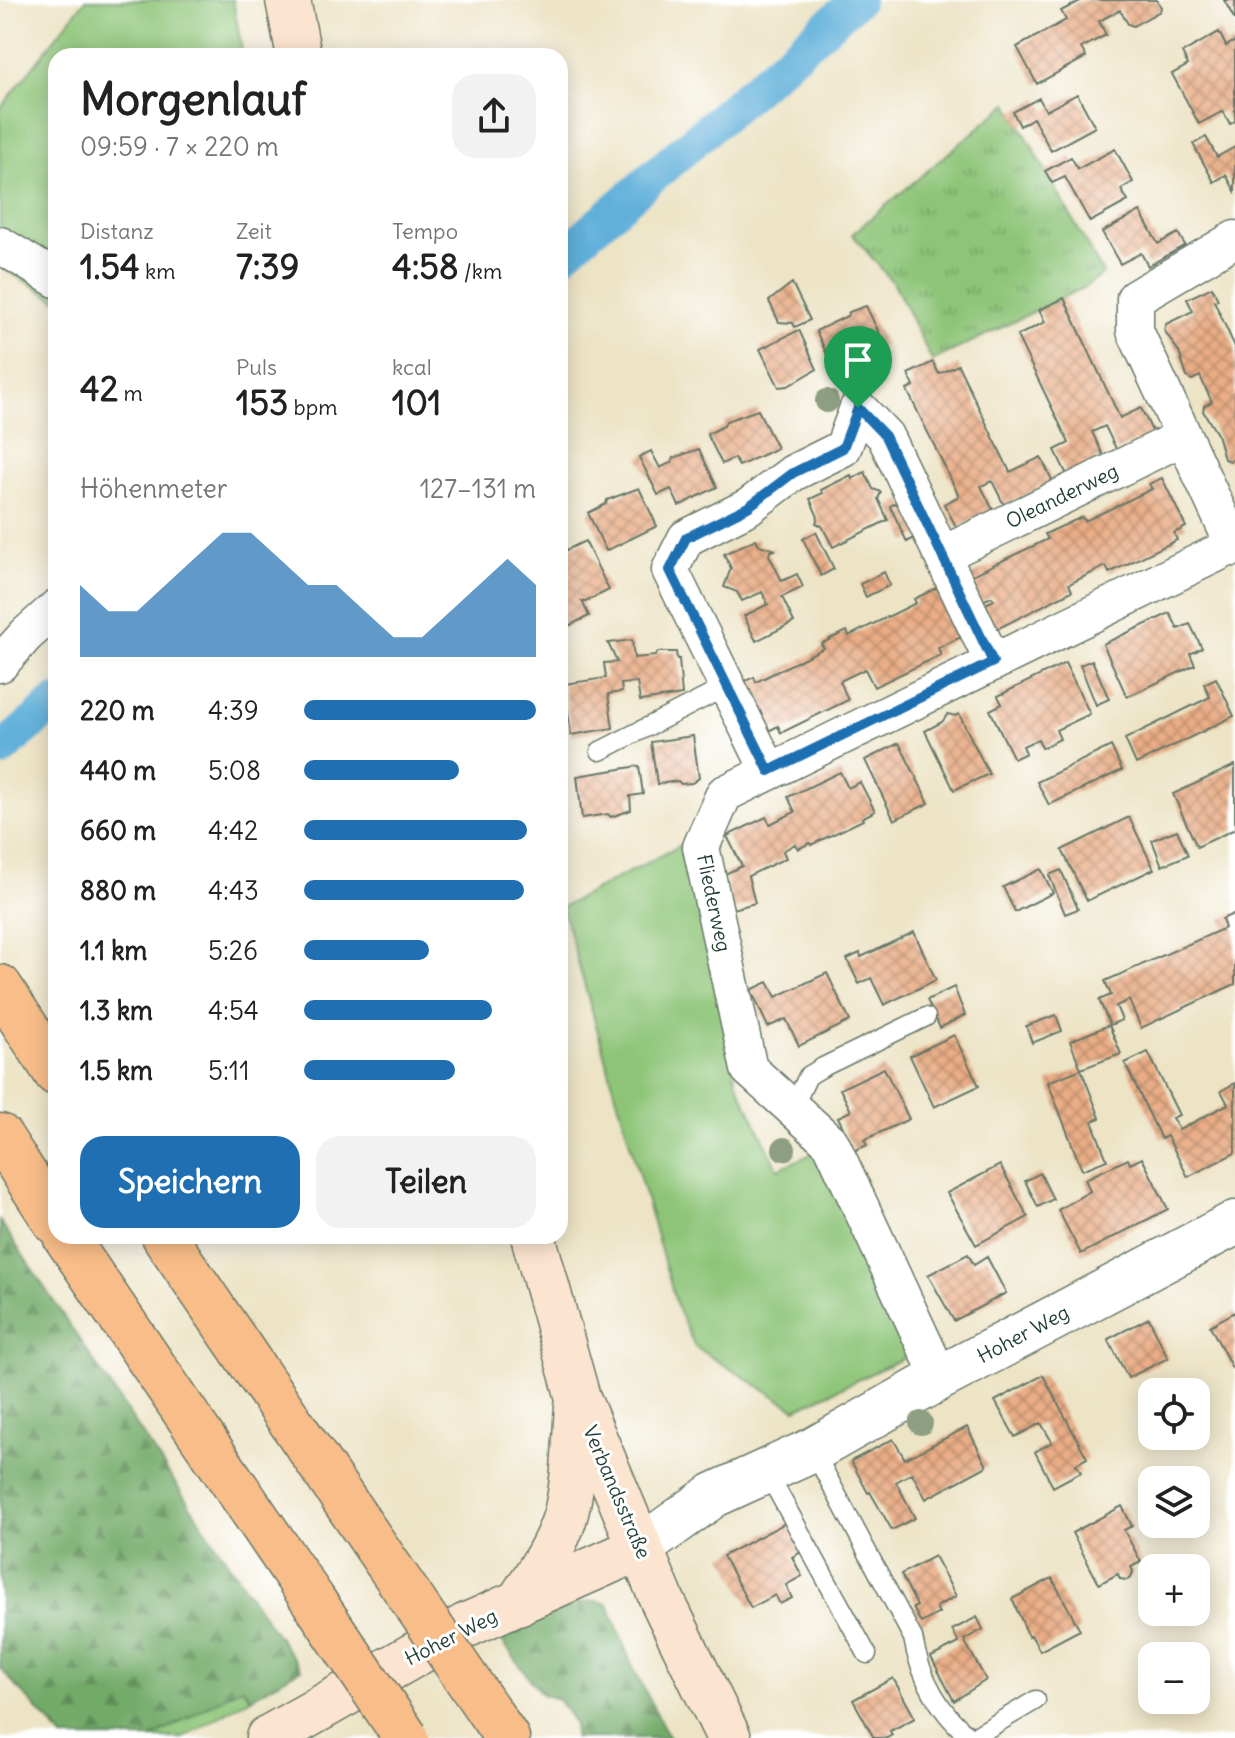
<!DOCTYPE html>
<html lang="de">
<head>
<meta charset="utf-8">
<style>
  :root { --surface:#fff; --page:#f2f2f2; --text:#222; --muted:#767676; --accent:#1f6fb2 }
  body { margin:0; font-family:Delius,sans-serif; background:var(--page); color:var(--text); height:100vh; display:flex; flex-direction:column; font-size:30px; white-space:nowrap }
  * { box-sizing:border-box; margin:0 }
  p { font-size:26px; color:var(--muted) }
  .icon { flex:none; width:44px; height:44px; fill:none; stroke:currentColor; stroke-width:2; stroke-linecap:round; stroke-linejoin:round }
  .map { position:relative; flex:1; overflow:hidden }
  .sheet { position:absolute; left:48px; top:48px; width:520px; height:1196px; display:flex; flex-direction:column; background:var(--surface); border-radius:24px; box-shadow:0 4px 20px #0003 }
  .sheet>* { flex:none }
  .controls { position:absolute; left:1138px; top:1378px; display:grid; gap:16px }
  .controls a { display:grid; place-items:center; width:72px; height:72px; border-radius:16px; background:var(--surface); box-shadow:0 4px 20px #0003; font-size:40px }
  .pin { position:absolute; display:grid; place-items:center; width:68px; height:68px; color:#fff; margin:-82px -34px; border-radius:50% 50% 50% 0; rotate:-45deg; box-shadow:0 0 8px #0007 }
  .pin .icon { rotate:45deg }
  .round { display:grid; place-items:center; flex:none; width:84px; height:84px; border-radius:24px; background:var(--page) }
  .headline { display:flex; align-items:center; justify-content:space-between; height:136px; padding:0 32px }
  h1 { font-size:44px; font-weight:700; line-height:60px }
  .metrics { display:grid; grid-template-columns:repeat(3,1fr); gap:12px; height:136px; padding:8px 32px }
  .metrics div { display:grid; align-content:center }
  .metrics b { font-size:34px; font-weight:700 }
  .metrics small { font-size:22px; font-weight:400 }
  .metrics p { font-size:22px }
  .chart { height:224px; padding:16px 32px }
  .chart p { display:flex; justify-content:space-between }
  .chart svg { width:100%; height:144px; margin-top:8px; fill:var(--accent); opacity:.7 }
  .button { display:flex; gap:16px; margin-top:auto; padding:16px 32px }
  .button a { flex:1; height:92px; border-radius:24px; background:var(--accent); color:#fff; font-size:32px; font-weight:700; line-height:92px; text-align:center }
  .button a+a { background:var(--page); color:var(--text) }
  ul { padding:0 32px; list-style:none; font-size:26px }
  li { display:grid; grid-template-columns:128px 96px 1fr; align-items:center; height:60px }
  li i { height:20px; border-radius:10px; background:var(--accent) }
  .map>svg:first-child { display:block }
  .grass { fill:#8dc477; stroke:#568056; stroke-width:2 }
  .forest { fill:url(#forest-firs); stroke:#48744e; stroke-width:2 }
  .park { fill:url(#park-tufts); stroke:#568056; stroke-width:2 }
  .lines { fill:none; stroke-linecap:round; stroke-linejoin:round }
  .canal { stroke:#60b0da; stroke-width:34 }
  .building { fill:url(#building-cross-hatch) }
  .service-casing { stroke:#677767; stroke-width:21 }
  .minor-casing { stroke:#677767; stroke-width:39 }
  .tertiary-casing { stroke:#677767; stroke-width:47 }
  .secondary-casing { stroke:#677767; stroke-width:47 }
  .motorway-casing { stroke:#677767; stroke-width:47 }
  .service { stroke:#fff; stroke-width:18 }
  .minor { stroke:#fff; stroke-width:36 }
  .tertiary { stroke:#fff; stroke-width:44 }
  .secondary { stroke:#fce5d0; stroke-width:44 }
  .motorway { stroke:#f8bd89; stroke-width:44 }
  .motorway-bridge-casing { stroke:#677767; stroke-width:47; stroke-linecap:butt }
  .motorway-bridge { stroke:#f8bd89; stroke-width:44 }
  .tree { fill:#8e9f81 }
  .route-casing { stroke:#fff; stroke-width:16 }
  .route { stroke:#1f6fb2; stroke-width:10 }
  .labels { text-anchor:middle; stroke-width:6; stroke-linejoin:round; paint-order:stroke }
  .street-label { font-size:20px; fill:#1f3d34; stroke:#fff }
</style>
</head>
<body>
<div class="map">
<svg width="1235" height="1738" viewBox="0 0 1235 1738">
  <defs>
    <pattern id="forest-firs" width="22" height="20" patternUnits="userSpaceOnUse" patternTransform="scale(2)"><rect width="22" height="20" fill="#72aa68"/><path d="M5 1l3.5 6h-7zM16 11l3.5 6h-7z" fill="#5d8c56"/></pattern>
    <pattern id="park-tufts" width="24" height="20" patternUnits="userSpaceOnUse" patternTransform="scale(2)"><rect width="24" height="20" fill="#8dc477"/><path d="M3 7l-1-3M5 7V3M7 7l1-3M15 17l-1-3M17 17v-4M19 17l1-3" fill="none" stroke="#73a062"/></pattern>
    <pattern id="building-cross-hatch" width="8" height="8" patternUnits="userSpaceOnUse" patternTransform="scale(2)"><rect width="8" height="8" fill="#eaad86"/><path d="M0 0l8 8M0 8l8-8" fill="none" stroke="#bd8e6e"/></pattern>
  </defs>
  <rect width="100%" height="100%" fill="#fff"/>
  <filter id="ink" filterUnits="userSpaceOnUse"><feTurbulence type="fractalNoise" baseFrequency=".0125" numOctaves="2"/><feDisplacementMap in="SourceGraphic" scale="16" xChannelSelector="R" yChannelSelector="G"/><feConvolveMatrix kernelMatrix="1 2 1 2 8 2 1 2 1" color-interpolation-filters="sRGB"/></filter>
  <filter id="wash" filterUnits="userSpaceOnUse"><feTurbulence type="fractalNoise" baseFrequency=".006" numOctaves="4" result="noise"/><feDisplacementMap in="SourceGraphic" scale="32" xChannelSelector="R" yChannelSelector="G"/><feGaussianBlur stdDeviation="1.8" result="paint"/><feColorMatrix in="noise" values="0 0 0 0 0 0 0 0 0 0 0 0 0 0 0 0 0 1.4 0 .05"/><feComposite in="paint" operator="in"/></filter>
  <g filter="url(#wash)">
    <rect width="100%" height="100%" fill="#ede4c6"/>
    <path class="grass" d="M85 0H233L243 56H56V300L0 266V109Z
      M685 843 736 1081 778 1169 816 1152 912 1354 796 1409 695 1347 678 1310 562 907Z
      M242 1687 251 1698 183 1738H152Z"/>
    <path class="forest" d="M0 1221 269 1624 301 1669 251 1698 242 1687 152 1738H63L0 1668Z
      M596 1601 608 1604 632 1665 669 1738H574V1723L558 1699 541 1694 499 1637 572 1603Z"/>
    <path class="park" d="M1008 103 1103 274 1085 287 932 361 895 285 852 234Z"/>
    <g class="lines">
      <path class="canal" d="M560 257 857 0
        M0 751 56 702"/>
    </g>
    <g id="blocks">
      <path class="building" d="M1082 0H1157L1161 7 1160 11 1133 26 1128 24 1120 10 1099 21 1106 35 1081 48 1086 57 1037 84 1017 47 1066 20 1061 11Z
        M1224 0H1235V20Z
        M1219 32 1226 46 1235 41V121L1230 124 1223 111 1199 124 1172 74 1188 65 1182 53Z
        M1077 94 1095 127 1051 151 1033 118 1020 126 1013 112 1039 98 1046 111Z
        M1206 137 1217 157 1235 147V191L1226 175 1214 182 1193 144Z
        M1115 149 1133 182 1121 189 1128 201 1090 222 1065 177 1052 183 1045 171 1071 157 1078 169Z
        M1140 211 1158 244 1178 233 1185 245 1148 266 1141 253 1120 264 1102 232Z
        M792 283 810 320 795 327 793 323 779 322 769 301Z
        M1212 287 1218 300 1214 301 1235 347V459L1230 461 1224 459 1217 434 1203 411 1204 406 1212 402 1200 376 1192 380 1187 377 1179 352 1164 330 1166 324 1193 311 1187 299Z
        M1064 298 1120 418 1141 408 1153 433 1117 451 1105 426 1092 432 1104 457 1067 475 1055 450 1069 443 1017 336 1045 322 1039 310Z
        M866 306 885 345 847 364 842 355 830 361 816 331 847 316 849 312Z
        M799 330 817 369 788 386 779 387 760 349Z
        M933 362 939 374 958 365 1010 472 1041 457 1053 482 1004 505 992 481 981 486 993 510 957 528 944 504 959 496 907 390 914 386 908 374Z
        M758 410 777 448 739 466 734 458 722 464 707 434 724 426 726 421Z
        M699 449 717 487 679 506 671 489 658 495 639 457 651 451 660 468 672 462 673 458Z
        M865 472 873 489 881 492 878 499 888 520 833 547 822 526 816 523 818 517 810 499 823 493 821 490 851 475 852 479Z
        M1162 478 1186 527 1174 533 1177 540 1109 573 1106 566 1069 584 1072 591 993 631 981 606 994 600 992 597 979 602 968 577 1048 539 1045 534 1082 517 1085 521 1152 489 1149 484Z
        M639 488 657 526 606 551 588 513 606 504 607 500Z
        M902 500 920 535 907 542 890 506Z
        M816 532 834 569 821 576 803 539Z
        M756 539 759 545 776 550 770 551 769 555 782 581 797 574 803 587 782 597 794 622 756 641 744 616 768 604 762 592 742 601 737 592 724 587 731 568 724 554Z
        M585 541 609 590 585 602 582 601 589 616 560 630V553Z
        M884 572 890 585 866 597 860 584Z
        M940 586 963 636 938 648 941 655 874 687 865 669 840 681 848 700 781 733 778 726 765 733 741 683 754 677 756 682 824 648 821 644 834 637 847 631 849 636 916 603 914 599Z
        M1170 613 1178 629 1190 624 1202 648 1190 654 1195 665 1127 697 1103 644Z
        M632 640 634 658 655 656 658 652H676L677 659H679L682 695 640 701 637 682 621 684 622 692 608 694 613 728 571 735 564 684 606 678 604 663 617 662 608 643Z
        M1092 660 1109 699 1096 705 1080 665Z
        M1065 663 1090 714 1056 730 1060 739 1042 748 1038 739 1023 746 1026 753 1014 759 990 710 1002 704 998 696Z
        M1216 678 1234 716 1136 764 1125 739 1210 697 1204 684Z
        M948 714 955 716 959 714 989 774 954 790 925 731 942 722Z
        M693 736 699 778 692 783 681 784 678 781 657 784 651 742Z
        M899 743 929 803 894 820 865 760Z
        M1111 746 1122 770 1049 805 1037 782Z
        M1235 765V829L1197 847 1173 794Z
        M639 766 643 794 630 796 631 810 611 817 608 814 582 818 577 776Z
        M840 772 848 788 860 782 875 811 862 818 863 820 811 845 810 843 798 849 795 844 783 851 786 858 748 876 755 903 733 909 725 874 742 866 727 836 766 817 770 824 795 812 788 797Z
        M1129 817 1154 869 1087 901 1062 850Z
        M1177 830 1188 855 1162 866 1152 840Z
        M1041 869 1053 893 1015 912 1003 887Z
        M1061 870 1078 909 1065 914 1049 875Z
        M1235 913V984L1141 1028 1129 1000 1116 1006 1122 1020 1110 1025 1099 1000 1111 995 1105 981 1225 928 1222 919Z
        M914 932 936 980 884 1005 871 978 859 984 847 959 860 953 861 957Z
        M827 973 850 1021 799 1046 786 1019 768 1027 751 990 768 982 776 997Z
        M954 987 965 1015 940 1028 927 1000Z
        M1056 1015 1062 1031 1032 1043 1026 1026Z
        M1109 1025 1121 1054 1081 1069 1070 1041Z
        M954 1035 979 1086 934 1107 910 1056Z
        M1148 1052 1179 1115 1172 1118 1179 1130 1228 1104 1221 1091 1235 1083V1153L1188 1177 1167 1136 1161 1139 1125 1063Z
        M884 1068 909 1119 864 1140 867 1145 854 1151 838 1117 851 1111 840 1089Z
        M1081 1069 1100 1118 1092 1121 1107 1160 1082 1170 1048 1082Z
        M1142 1158 1168 1209 1081 1254 1058 1210 1090 1191 1085 1179 1128 1159 1130 1164Z
        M1000 1165 1028 1217 976 1245 947 1193Z
        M1040 1173 1053 1199 1038 1207 1025 1181Z
        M968 1254 974 1265 987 1257 1006 1293 954 1321 928 1275Z
        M1235 1312V1366L1232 1368 1210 1326Z
        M1149 1318 1168 1358 1128 1378 1108 1339Z
        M1043 1375 1087 1458 1076 1464 1081 1472 1053 1487 1035 1452 1052 1442 1041 1423 1015 1437 995 1401Z
        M967 1427 987 1466 926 1499 912 1473 896 1482 915 1518 892 1530 870 1492 868 1493 851 1461 893 1439 905 1459Z
        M1122 1506 1132 1526 1124 1530 1141 1562 1131 1567 1133 1571 1131 1578 1127 1580 1120 1579 1118 1574 1099 1584 1072 1533Z
        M787 1522 803 1551 792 1557 802 1576 786 1585 792 1598 780 1604 775 1595 751 1608 723 1556Z
        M934 1556 956 1596 936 1607 939 1613 921 1623 913 1608 917 1606 901 1574Z
        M1052 1578 1080 1630 1040 1651 1031 1635 1029 1637 1012 1599Z
        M977 1617 983 1629 964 1640 986 1680 954 1701 931 1657 959 1643 952 1630Z
        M893 1678 915 1718 890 1731 892 1735 887 1738H874L853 1700Z"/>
    </g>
  </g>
  <g filter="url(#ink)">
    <use href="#blocks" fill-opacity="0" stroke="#677767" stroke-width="2"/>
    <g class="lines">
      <defs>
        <path id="service" d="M600 751 726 687
          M793 1108 808 1076 823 1067 926 1017
          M813 1450 913 1638C919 1675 941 1716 972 1738L1036 1700
          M773 1483 867 1654"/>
        <path id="minor" d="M1235 239 1135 298V331L1235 548
          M0 245 56 279
          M942 555 1183 437
          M0 664 26 635 56 608
          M769 771 670 570 686 538 748 507 793 473 843 448 858 408 885 436 993 662
          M940 1378 831 1143 749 1069 701 847 724 794 1234 545"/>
        <path id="tertiary" d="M640 1548 714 1495 813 1450 940 1378 1235 1223"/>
        <path id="secondary" d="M288 0 299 56
          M533 1236 578 1398 662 1600 729 1738
          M518 1603C535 1577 554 1550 564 1520 575 1484 574 1444 577 1406
          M268 1738 467 1625 640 1548"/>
        <path id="motorway" d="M0 987 56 1073
          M0 1136 56 1223
          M65 1236 313 1600
          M164 1236 385 1560
          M490 1713 507 1738"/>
      </defs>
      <use href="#service" class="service-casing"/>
      <use href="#minor" class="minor-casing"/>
      <use href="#tertiary" class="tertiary-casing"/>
      <use href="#secondary" class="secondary-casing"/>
      <use href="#motorway" class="motorway-casing"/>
      <use href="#service" class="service"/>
      <use href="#minor" class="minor"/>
      <use href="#tertiary" class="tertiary"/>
      <use href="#secondary" class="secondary"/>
      <use href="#motorway" class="motorway"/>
      <defs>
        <path id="motorway-bridge" d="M385 1560 490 1713
          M313 1600 406 1738"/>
      </defs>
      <use href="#motorway-bridge" class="motorway-bridge-casing"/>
      <use href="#motorway-bridge" class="motorway-bridge"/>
    </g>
    <g class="tree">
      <circle cx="827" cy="401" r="12"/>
      <circle cx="784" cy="1149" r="12"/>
      <circle cx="921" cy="1423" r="12"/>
    </g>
  </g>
  <g class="lines" filter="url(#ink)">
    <defs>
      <path id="route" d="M858 408 885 436 993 662 769 771 670 570 686 538 748 507 793 473 843 448Z"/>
    </defs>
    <use href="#route" class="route-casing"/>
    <use href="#route" class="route"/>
  </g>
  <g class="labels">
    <g class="street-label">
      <text transform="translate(1062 496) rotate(-26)" y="7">Oleanderweg</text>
      <text transform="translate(714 903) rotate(78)" y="7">Fliederweg</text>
      <text transform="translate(1023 1334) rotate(-28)" y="7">Hoher Weg</text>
      <text transform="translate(617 1492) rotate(67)" y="7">Verbandsstraße</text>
      <text transform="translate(451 1637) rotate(-27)" y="7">Hoher Weg</text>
    </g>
  </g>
</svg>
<div class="controls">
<a><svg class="icon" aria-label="locate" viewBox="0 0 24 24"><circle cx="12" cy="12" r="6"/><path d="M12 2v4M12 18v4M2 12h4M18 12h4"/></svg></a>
<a><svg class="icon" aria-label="layers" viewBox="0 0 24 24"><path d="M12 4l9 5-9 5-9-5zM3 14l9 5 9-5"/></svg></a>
<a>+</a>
<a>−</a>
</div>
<div class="pin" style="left:858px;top:408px;background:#1e9e55"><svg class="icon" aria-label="arrive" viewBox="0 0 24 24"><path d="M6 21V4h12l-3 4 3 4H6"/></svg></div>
<section class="sheet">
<div class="headline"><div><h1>Morgenlauf</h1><p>09:59 · 7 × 220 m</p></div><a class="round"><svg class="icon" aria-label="share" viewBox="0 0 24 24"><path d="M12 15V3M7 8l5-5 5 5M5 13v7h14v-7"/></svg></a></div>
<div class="metrics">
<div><p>Distanz</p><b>1.54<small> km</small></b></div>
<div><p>Zeit</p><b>7:39</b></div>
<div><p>Tempo</p><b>4:58<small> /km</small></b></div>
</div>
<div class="metrics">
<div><b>42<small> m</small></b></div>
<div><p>Puls</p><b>153<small> bpm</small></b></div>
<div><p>kcal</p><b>101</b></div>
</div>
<div class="chart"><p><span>Höhenmeter</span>127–131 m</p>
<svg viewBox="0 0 160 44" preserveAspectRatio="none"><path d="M0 44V22L10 30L20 30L30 22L40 14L50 6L60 6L70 14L80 22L90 22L100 30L110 38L120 38L130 30L140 22L150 14L160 22V44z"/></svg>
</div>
<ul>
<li><b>220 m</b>4:39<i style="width:100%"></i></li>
<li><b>440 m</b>5:08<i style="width:67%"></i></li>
<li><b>660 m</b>4:42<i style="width:96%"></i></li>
<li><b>880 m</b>4:43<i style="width:95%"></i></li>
<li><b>1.1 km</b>5:26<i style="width:54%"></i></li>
<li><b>1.3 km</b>4:54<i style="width:81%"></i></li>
<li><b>1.5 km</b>5:11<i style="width:65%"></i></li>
</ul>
<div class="button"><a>Speichern</a><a>Teilen</a></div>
</section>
</div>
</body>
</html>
